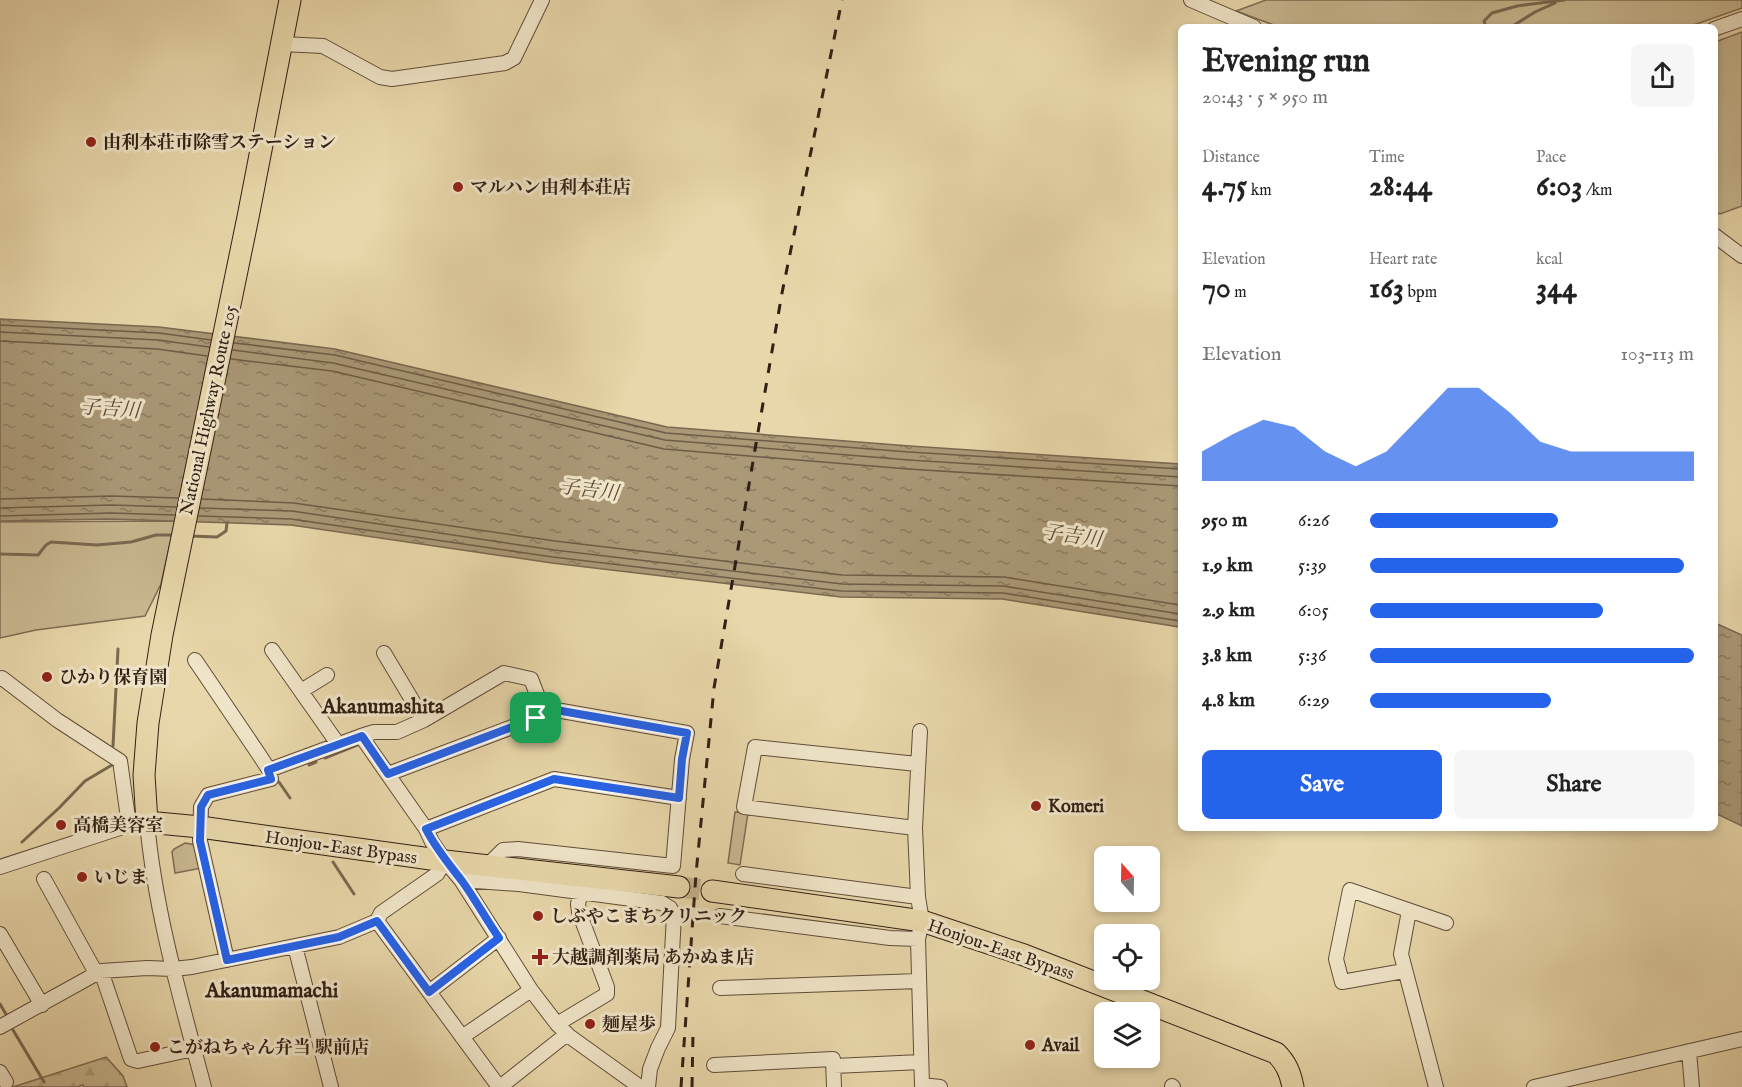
<!DOCTYPE html>
<html lang="en">
<head>
<meta charset="utf-8">
<style>
  :root { --surface:#fff; --page:#f6f6f6; --text:#222; --muted:#767676; --accent:#2563eb }
  body { margin:0; font-family:"IM FELL English","Noto Serif JP",serif; background:var(--page); color:var(--text); height:100vh; display:flex; flex-direction:column; font-size:22px; white-space:nowrap }
  * { box-sizing:border-box; margin:0 }
  p { font-size:20px; color:var(--muted) }
  .icon { flex:none; width:33px; height:33px; fill:none; stroke:currentColor; stroke-width:2; stroke-linecap:round; stroke-linejoin:round }
  .map { position:relative; flex:1; overflow:hidden }
  .sheet { position:absolute; left:1178px; top:24px; width:540px; height:807px; display:flex; flex-direction:column; background:var(--surface); border-radius:9px; box-shadow:0 3px 9px #0003 }
  .sheet>* { flex:none }
  .needle { width:39px; rotate:340deg }
  .fabs { position:absolute; left:1094px; top:846px; display:grid; gap:12px }
  .fabs a { display:grid; place-items:center; width:66px; height:66px; border-radius:9px; background:var(--surface); box-shadow:0 3px 9px #0003; font-size:30px }
  .pin { position:absolute; display:grid; place-items:center; width:51px; height:51px; color:#fff; margin:-26px; border-radius:12px; box-shadow:0 3px 9px #0006 }
  .round { display:grid; place-items:center; flex:none; width:63px; height:63px; border-radius:9px; background:var(--page) }
  .head { display:flex; align-items:center; justify-content:space-between; height:102px; padding:0 24px }
  h1 { font-size:33px; font-weight:700; line-height:45px }
  .figures { display:grid; grid-template-columns:repeat(3,1fr); gap:9px; height:102px; padding:6px 24px }
  .figures div { display:grid; align-content:center }
  .figures b { font-size:30px; font-weight:700 }
  .figures small { font-size:16px; font-weight:400 }
  .figures p { font-size:16px }
  .chart { height:168px; padding:12px 24px }
  .chart p { display:flex; justify-content:space-between }
  .chart svg { width:100%; height:108px; margin-top:6px; fill:var(--accent); opacity:.7 }
  .primary-button { display:flex; gap:12px; margin-top:auto; padding:12px 24px }
  .primary-button a { flex:1; height:69px; border-radius:9px; background:var(--accent); color:#fff; font-size:24px; font-weight:700; line-height:69px; text-align:center }
  .primary-button a+a { background:var(--page); color:var(--text) }
  ul { padding:0 24px; list-style:none; font-size:20px }
  li { display:grid; grid-template-columns:96px 72px 1fr; align-items:center; height:45px }
  li i { height:15px; border-radius:8px; background:var(--accent) }
  .map>svg:first-child { display:block }
  .green { fill:#c9b891; stroke:#7e6c53; stroke-width:1.5 }
  .forest { fill:url(#forest-firs); stroke:#7e6c53; stroke-width:1.5 }
  .water { fill:url(#water-ripples); stroke:#7a6850; stroke-width:1.5 }
  .lines { fill:none; stroke-linecap:round; stroke-linejoin:round }
  .shore { stroke:#6e5c46; stroke-width:1.5 }
  .stream { stroke:#7a6850; stroke-width:3 }
  .highway-tunnel { stroke:#c4b28c; stroke-width:21; stroke-dasharray:21 10; stroke-linecap:butt }
  .minor-casing { stroke:#604d3a; stroke-width:16 }
  .highway-casing { stroke:#321f15; stroke-width:23 }
  .minor { stroke:#f0e5c8; stroke-width:14 }
  .highway { stroke:#e8d7aa; stroke-width:21 }
  .rail { stroke:#321f15; stroke-width:3; stroke-dasharray:10 10; stroke-linecap:butt }
  .route-casing { stroke:#fff; stroke-width:12 }
  .route { stroke:#2563eb; stroke-width:8 }
  .poi-dot { fill:#8f2418; stroke:#f0e5c8; stroke-width:2 }
  .labels { text-anchor:middle; stroke-width:6; stroke-linejoin:round; paint-order:stroke }
  .poi-label { font-size:18px; font-weight:bold; fill:#321f15; stroke:#f0e5c8; text-anchor:start }
  .street-label { font-size:18px; fill:#321f15; stroke:#f0e5c8 }
  .water-label { font-size:20px; font-style:italic; fill:#5c4937; stroke:#f0e5c8 }
  .quarter-label { font-size:21px; font-weight:bold; fill:#321f15; stroke:#f0e5c8 }
</style>
</head>
<body>
<div class="map">
<svg width="1742" height="1087" viewBox="0 0 1742 1087">
  <defs>
    <pattern id="forest-firs" width="22" height="20" patternUnits="userSpaceOnUse" patternTransform="scale(1.5)"><rect width="22" height="20" fill="#c9b891"/><path d="M5 1l3.5 6h-7zM16 11l3.5 6h-7z" fill="#ad9e7c"/></pattern>
    <pattern id="water-ripples" width="26" height="14" patternUnits="userSpaceOnUse" patternTransform="scale(1.5)"><rect width="26" height="14" fill="#aa9877"/><path d="M2 4q2-2 4 0t4 0M15 11q2-2 4 0t4 0" fill="none" stroke="#8b7b60"/></pattern>
  </defs>
  <rect width="100%" height="100%" fill="#e8d7aa"/>
  <filter id="stains"><feTurbulence type="fractalNoise" baseFrequency=".00333" numOctaves="4"/><feColorMatrix values="0 0 0 0 .2 0 0 0 0 .09 0 0 0 0 .02 0 0 0 .5 -.17"/></filter>
  <radialGradient id="worn" r=".72"><stop offset=".6" stop-color="#630" stop-opacity="0"/><stop offset="1" stop-color="#630" stop-opacity=".3"/></radialGradient>
  <path class="green" d="M1266 0H1742V8L1688 27H1279L1236 11Z
    M1742 32V206L1720 214 1714 210 1715 42Z
    M175 521 161 584 145 616 36 630 0 638V522Z
    M735 812 748 813 740 865 728 863Z
    M185 843 196 845 202 868 175 873 172 852 174 849Z"/>
  <path class="forest" d="M106 1057 123 1076 127 1087H84L83 1085 77 1087H13Z"/>
  <path class="water" d="M0 319 159 327 335 349 667 427 910 446 1180 464V627L1002 599 841 597 552 563 291 525 111 519 0 521Z
    M1715 623 1742 635V826L1715 813Z"/>
  <g class="lines">
    <path class="shore" d="M0 325 159 333 211 340
      M0 332 158 340 209 347
      M0 341 157 349 207 356
      M234 343 335 355 666 433 909 452 1180 469
      M233 350 333 363 665 440 909 460 1180 477
      M231 359 332 371 664 449 908 469 1180 486
      M0 499 111 496 178 498
      M202 499 294 503 555 541 842 575 1004 577 1180 605
      M0 508 111 505 176 507
      M200 508 292 511 554 550 842 584 1003 586 1180 614
      M0 516 111 513 174 515
      M199 516 291 519 553 557 841 591 1003 593 1180 621"/>
    <path class="stream" d="M1486 27 1484 21 1492 13 1517 6 1564 0
      M1511 27 1535 12 1555 3
      M190 536 217 537 226 531 227 523
      M0 554 38 555 46 545 51 542 97 545 131 542 156 535H174
      M113 746 118 649
      M325 758 362 743
      M309 765 316 762
      M279 782 290 798
      M22 842 59 808 85 781 112 765
      M333 862 354 894
      M0 1004 7 1016
      M13 1030 44 1082"/>
    <path class="highway-tunnel" d="M679 887 712 891"/>
    <defs>
      <path id="minor" d="M1191 0 1254 27
        M1714 29 1742 19
        M282 44 323 46 380 77 392 79 505 63 514 58 542 0
        M1714 235 1742 256
        M272 650 338 744
        M384 653 424 720
        M195 660 260 756 269 770 271 779 208 795 201 807 200 841 227 960
        M0 679 2 678 57 720 120 761 129 825
        M301 691 327 675
        M920 731 915 828 918 897 922 921 918 939 922 1085 940 1087
        M361 736 426 829 432 842 445 861 461 880 531 990 557 1024 569 1036 640 1087
        M269 770 361 736 374 732H397L424 720 504 673 531 679 543 710
        M388 774 536 718 543 710H556L687 733 682 759 673 866 518 849 503 850 488 865
        M915 828 744 807 755 747 917 764
        M426 829 554 779 679 798
        M0 867 129 825 147 822C155 912 181 1000 204 1087
        M743 874 918 897
        M44 879 96 973
        M461 880 519 884 662 903 670 908 674 915 668 1028 658 1048 650 1069 648 1087
        M1409 911 1401 954 1436 1087
        M720 916 890 938 918 939
        M377 921 499 1087
        M0 934 42 1005
        M295 946 331 1087
        M101 971 131 1059 138 1061 194 1049
        M1404 971 1342 982 1336 959 1350 890 1446 923
        M720 988 919 981
        M429 992 499 938
        M557 1024 607 994V987L579 912 578 904 581 892
        M0 1027 101 971 147 968 173 969 192 967 339 937 377 921 381 913 437 874 445 861
        M462 1037 531 990
        M1689 1051 1692 1087
        M714 1065 833 1059 834 1087
        M834 1066 921 1062
        M0 1072 6 1082
        M1172 1086 1173 1087
        M500 1087 567 1034
        M1534 1087 1742 1039"/>
      <path id="highway" d="M290 0 248 217 162 635 148 723 144 775 147 822 200 827 445 861 679 887
        M712 891 922 921 1024 955 1276 1053C1286 1063 1290 1072 1293 1087"/>
    </defs>
    <use href="#minor" class="minor-casing"/>
    <use href="#highway" class="highway-casing"/>
    <use href="#minor" class="minor"/>
    <use href="#highway" class="highway"/>
    <path class="rail" d="M681 1087 696 874 714 688 782 293 842 0
      M692 1087 693 1033"/>
  </g>
  <g class="lines">
    <defs>
      <path id="route" d="M543 710H556L687 733 682 759 679 798 554 779 426 829C436 849 449 864 462 881 475 899 486 919 499 938L429 992 377 921 339 937 227 960 200 841 201 807 208 795 271 779 268 770 362 736 388 774 536 718Z"/>
    </defs>
    <use href="#route" class="route-casing"/>
    <use href="#route" class="route"/>
  </g>
  <g class="poi-dot">
    <circle cx="91" cy="142" r="6"/>
    <circle cx="458" cy="187" r="6"/>
    <circle cx="47" cy="677" r="6"/>
    <circle cx="1036" cy="806" r="6"/>
    <circle cx="61" cy="825" r="6"/>
    <circle cx="82" cy="877" r="6"/>
    <circle cx="538" cy="916" r="6"/>
    <path d="M537 948h6v6h6v6h-6v6h-6v-6h-6v-6h6z"/>
    <circle cx="590" cy="1024" r="6"/>
    <circle cx="1030" cy="1045" r="6"/>
    <circle cx="155" cy="1047" r="6"/>
  </g>
  <g class="labels">
    <g class="poi-label">
      <text x="103" y="148">由利本荘市除雪ステーション</text>
      <text x="470" y="193">マルハン由利本荘店</text>
      <text x="59" y="683">ひかり保育園</text>
      <text x="1048" y="812">Komeri</text>
      <text x="73" y="831">高橋美容室</text>
      <text x="94" y="883">いじま</text>
      <text x="550" y="922">しぶやこまちクリニック</text>
      <text x="552" y="963">大越調剤薬局 あかぬま店</text>
      <text x="602" y="1030">麺屋歩</text>
      <text x="1042" y="1051">Avail</text>
      <text x="167" y="1053">こがねちゃん弁当 駅前店</text>
    </g>
    <g class="street-label">
      <text transform="translate(208 410) rotate(-78)" y="6">National Highway Route 105</text>
      <text transform="translate(341 847) rotate(8)" y="6">Honjou-East Bypass</text>
      <text transform="translate(1001 949) rotate(19)" y="6">Honjou-East Bypass</text>
    </g>
    <g class="water-label">
      <text transform="translate(110 408) rotate(4)" y="7">子吉川</text>
      <text transform="translate(589 489) rotate(7)" y="7">子吉川</text>
      <text transform="translate(1072 535) rotate(8)" y="7">子吉川</text>
    </g>
    <g class="quarter-label">
      <text x="383" y="713">Akanumashita</text>
      <text x="272" y="997">Akanumamachi</text>
    </g>
  </g>
  <rect width="100%" height="100%" filter="url(#stains)"/>
  <rect width="100%" height="100%" fill="url(#worn)"/>
</svg>
<div class="fabs">
<a><svg class="needle" viewBox="-14 -14 28 28"><path d="M0-13l5 13h-10z" fill="#e53935"/><path d="M0 13l5-13h-10z" fill="#767676"/></svg></a>
<a><svg class="icon" aria-label="locate" viewBox="0 0 24 24"><circle cx="12" cy="12" r="6"/><path d="M12 2v4M12 18v4M2 12h4M18 12h4"/></svg></a>
<a><svg class="icon" aria-label="layers" viewBox="0 0 24 24"><path d="M12 4l9 5-9 5-9-5zM3 14l9 5 9-5"/></svg></a>
</div>
<div class="pin" style="left:536px;top:718px;background:#1e9e55"><svg class="icon" aria-label="arrive" viewBox="0 0 24 24"><path d="M6 21V4h12l-3 4 3 4H6"/></svg></div>
<section class="sheet">
<div class="head"><div><h1>Evening run</h1><p>20:43 · 5 × 950 m</p></div><a class="round"><svg class="icon" aria-label="share" viewBox="0 0 24 24"><path d="M12 15V3M7 8l5-5 5 5M5 13v7h14v-7"/></svg></a></div>
<div class="figures">
<div><p>Distance</p><b>4.75<small> km</small></b></div>
<div><p>Time</p><b>28:44</b></div>
<div><p>Pace</p><b>6:03<small> /km</small></b></div>
</div>
<div class="figures">
<div><p>Elevation</p><b>70<small> m</small></b></div>
<div><p>Heart rate</p><b>163<small> bpm</small></b></div>
<div><p>kcal</p><b>344</b></div>
</div>
<div class="chart"><p><span>Elevation</span>103–113 m</p>
<svg viewBox="0 0 160 44" preserveAspectRatio="none"><path d="M0 44V32L10 25L20 19L30 22L40 32L50 38L60 32L70 19L80 6L90 6L100 16L110 28L120 32L130 32L140 32L150 32L160 32V44z"/></svg>
</div>
<ul>
<li><b>950 m</b>6:26<i style="width:58%"></i></li>
<li><b>1.9 km</b>5:39<i style="width:97%"></i></li>
<li><b>2.9 km</b>6:05<i style="width:72%"></i></li>
<li><b>3.8 km</b>5:36<i style="width:100%"></i></li>
<li><b>4.8 km</b>6:29<i style="width:56%"></i></li>
</ul>
<div class="primary-button"><a>Save</a><a>Share</a></div>
</section>
</div>
</body>
</html>
